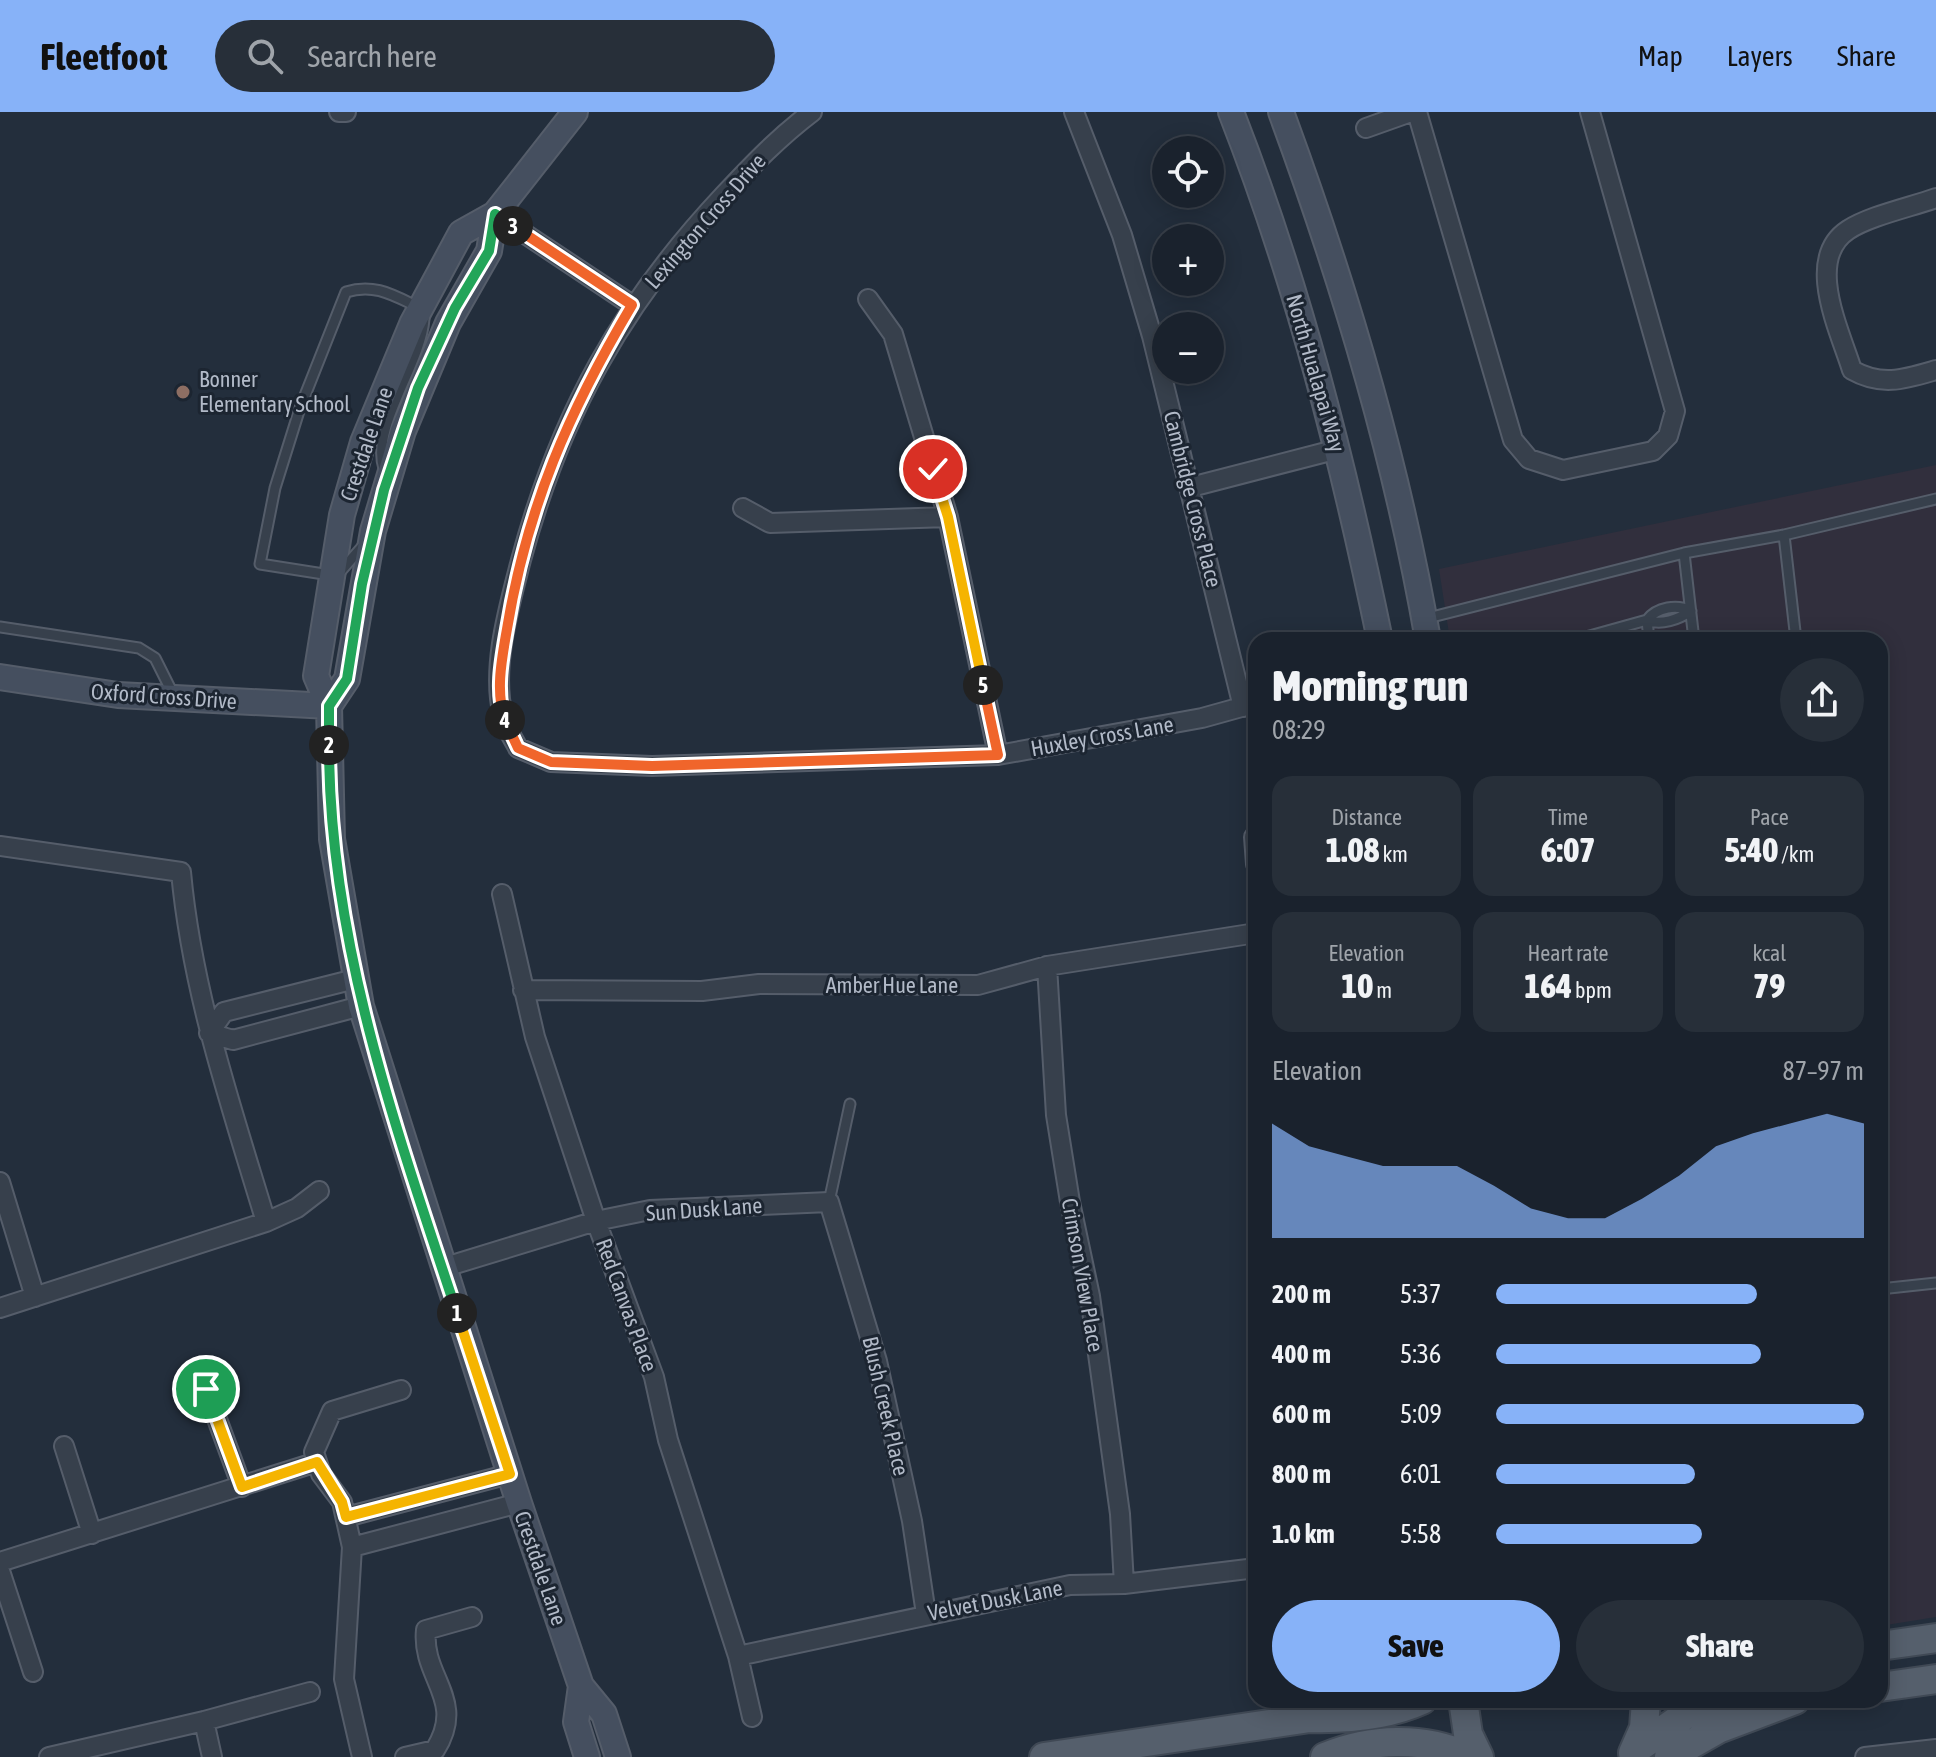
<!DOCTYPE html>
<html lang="en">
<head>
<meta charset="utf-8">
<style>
  :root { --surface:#1a222d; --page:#272f39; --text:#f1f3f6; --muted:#9fa4aa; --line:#383f49; --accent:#87b2f8 }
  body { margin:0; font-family:"Asap Condensed",sans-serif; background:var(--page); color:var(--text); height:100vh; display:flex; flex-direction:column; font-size:30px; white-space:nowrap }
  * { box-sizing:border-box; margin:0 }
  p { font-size:26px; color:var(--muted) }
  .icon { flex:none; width:44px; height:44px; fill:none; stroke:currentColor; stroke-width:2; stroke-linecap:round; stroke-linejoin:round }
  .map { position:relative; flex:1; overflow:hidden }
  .panel { position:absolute; left:1248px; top:520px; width:640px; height:1076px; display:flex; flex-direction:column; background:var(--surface); border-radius:24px; box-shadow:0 4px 20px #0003,0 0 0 2px var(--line) }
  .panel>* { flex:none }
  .tools { position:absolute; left:1152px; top:24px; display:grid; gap:16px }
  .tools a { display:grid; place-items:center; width:72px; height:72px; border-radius:50%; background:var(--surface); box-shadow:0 4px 20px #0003,0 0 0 2px var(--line); font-size:40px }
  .pin { position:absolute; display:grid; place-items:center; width:68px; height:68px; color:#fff; margin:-34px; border:4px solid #fff; border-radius:50%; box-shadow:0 2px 8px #0007 }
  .km { position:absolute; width:40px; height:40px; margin:-20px; border-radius:50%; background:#222; color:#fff; font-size:22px; line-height:40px; text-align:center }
  .round { display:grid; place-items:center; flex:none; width:84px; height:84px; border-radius:42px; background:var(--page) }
  .headline { display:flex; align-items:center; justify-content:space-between; height:136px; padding:0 24px }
  h1 { font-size:44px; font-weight:800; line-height:60px }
  .figures { display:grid; grid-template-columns:repeat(3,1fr); gap:12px; height:136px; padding:8px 24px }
  .figures div { display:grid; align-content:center; border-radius:20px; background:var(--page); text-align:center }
  .figures b { font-size:34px; font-weight:800 }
  .figures small { font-size:22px; font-weight:400 }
  .figures p { font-size:22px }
  .chart { height:224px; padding:16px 24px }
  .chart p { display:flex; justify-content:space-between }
  .chart svg { width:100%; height:144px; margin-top:8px; fill:var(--accent); opacity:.7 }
  .cta { display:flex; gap:16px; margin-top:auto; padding:16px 24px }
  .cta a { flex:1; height:92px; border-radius:48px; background:var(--accent); color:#111; font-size:32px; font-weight:800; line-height:92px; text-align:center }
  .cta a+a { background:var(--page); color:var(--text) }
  ul { padding:0 24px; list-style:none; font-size:26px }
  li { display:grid; grid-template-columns:128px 96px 1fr; align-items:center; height:60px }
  li i { height:20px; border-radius:10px; background:var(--accent) }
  header { display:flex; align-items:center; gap:48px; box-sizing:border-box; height:112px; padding:0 40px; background:var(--accent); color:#111 }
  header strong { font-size:38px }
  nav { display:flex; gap:44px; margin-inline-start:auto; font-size:28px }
  .search { width:560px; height:72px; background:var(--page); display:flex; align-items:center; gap:20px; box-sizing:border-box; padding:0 28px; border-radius:44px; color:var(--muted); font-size:30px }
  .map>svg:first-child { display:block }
  .medical { fill:#312f3d }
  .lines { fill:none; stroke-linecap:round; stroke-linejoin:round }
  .lane-casing { stroke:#555d6a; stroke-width:13 }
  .street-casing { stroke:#555d6a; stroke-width:22 }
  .secondary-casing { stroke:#555d6a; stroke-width:28 }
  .primary-casing { stroke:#404955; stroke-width:32 }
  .lane { stroke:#37404c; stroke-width:9 }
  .street { stroke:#37404c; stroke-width:18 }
  .secondary { stroke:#454f5f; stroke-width:24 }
  .primary { stroke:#555f6c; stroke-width:28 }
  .split-1-casing { stroke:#fff; stroke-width:16 }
  .split-2-casing { stroke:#fff; stroke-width:16 }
  .split-3-casing { stroke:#fff; stroke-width:16 }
  .split-4-casing { stroke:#fff; stroke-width:16 }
  .split-5-casing { stroke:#fff; stroke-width:16 }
  .split-6-casing { stroke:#fff; stroke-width:16 }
  .split-1 { stroke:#f5b400; stroke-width:10 }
  .split-2 { stroke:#22a559; stroke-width:10 }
  .split-3 { stroke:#22a559; stroke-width:10 }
  .split-4 { stroke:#f0652b; stroke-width:10 }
  .split-5 { stroke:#f0652b; stroke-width:10 }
  .split-6 { stroke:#f5b400; stroke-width:10 }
  .education-dot { fill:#8d6e63; stroke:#1c2531; stroke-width:3 }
  .labels { text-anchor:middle; stroke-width:6; stroke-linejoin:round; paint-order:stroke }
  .street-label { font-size:22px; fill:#b2bac8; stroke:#1c2531 }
  .poi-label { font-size:22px; fill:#b2bac8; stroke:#1c2531; text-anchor:start }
</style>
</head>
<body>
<header>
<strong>Fleetfoot</strong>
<div class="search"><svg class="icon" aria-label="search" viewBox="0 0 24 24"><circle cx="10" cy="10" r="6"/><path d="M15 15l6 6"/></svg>Search here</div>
<nav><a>Map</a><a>Layers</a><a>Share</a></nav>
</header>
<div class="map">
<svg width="1936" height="1645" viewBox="0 0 1936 1645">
  <rect width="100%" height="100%" fill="#232e3c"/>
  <path class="medical" d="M1936 353V1505L1880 1514V528H1450L1439 457Z"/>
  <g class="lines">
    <defs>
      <path id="lane" d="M384 357C370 315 421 252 424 207
        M1784 423 1796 528
        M362 435 340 460 330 463 260 452 275 376 300 296 346 180C374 171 393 183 418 195
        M1684 441 1694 528
        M1424 507 1684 441 1784 423 1936 387
        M1647 508C1661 514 1679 507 1691 499
        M1647 508 1649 528
        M0 515 139 536 155 546 174 584
        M1575 528 1647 508C1657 495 1677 492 1691 499
        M829 1090 850 992
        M1880 1177 1936 1171"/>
      <path id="street" d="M339 0H346
        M812 0C779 25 752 53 724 83 621 193 560 303 521 448 509 495 491 555 503 604 505 615 513 626 518 636L551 650 652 654 998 643 1202 606 1256 591
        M1074 0 1122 123 1152 224 1243 595
        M1417 0 1513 328 1529 347 1563 358 1653 339 1668 324 1675 299 1590 0
        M1366 16 1411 0
        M1936 86C1911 95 1869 104 1848 118 1804 147 1840 219 1852 258 1882 275 1905 267 1936 258
        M495 102 632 193
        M868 187 893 222 948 405 998 643
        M1191 375 1338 337
        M743 396 770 411 948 405
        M1254 725 1256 752
        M0 734 181 760C192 880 231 994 266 1110
        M502 782 535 925 596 1109 654 1265 668 1328 738 1544 752 1605
        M1047 854 1056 1003 1070 1090 1090 1184 1120 1402 1124 1472
        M355 867 224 900 209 921 233 928 361 894
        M523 878 702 879 759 872 978 873 1047 854 1256 821
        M0 1070 35 1185
        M442 1156 596 1109 650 1098 829 1090 877 1249 912 1409 926 1502
        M0 1196 266 1110 297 1096 319 1079
        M206 1277 242 1375
        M64 1334 92 1422
        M346 1405 510 1362
        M352 1435 519 1391
        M0 1450 317 1350
        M0 1459 33 1560
        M738 1544 1070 1473 1124 1472 1256 1456
        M204 1609 212 1645
        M49 1645 204 1609 310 1580
        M362 1645 344 1567 352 1435 342 1390 321 1362 314 1340 332 1299 401 1278
        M405 1645 435 1638C467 1587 421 1566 426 1518L472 1505
        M1865 1645 1936 1637"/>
      <path id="secondary" d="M575 0 495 102 461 121 412 212 363 330 342 403 316 564 329 594 332 727 361 894 519 1391 581 1574 604 1602 618 1645
        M1231 0C1298 171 1343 349 1380 528
        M1281 0C1344 171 1397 348 1428 528
        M0 565 118 583 329 594
        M329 594 347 567 373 419 403 319 448 211 489 139 495 102
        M581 1574 576 1610 587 1645"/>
      <path id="primary" d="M1880 1534 1936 1526
        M1880 1575 1936 1567
        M1463 1588 1468 1622 1479 1645
        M1635 1638 1685 1603 1745 1588
        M1633 1641 1644 1616 1646 1588
        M1044 1645 1310 1606C1348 1607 1387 1604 1422 1588
        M1325 1645C1371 1626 1423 1624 1469 1645
        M1669 1645 1718 1617 1795 1588"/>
    </defs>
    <use href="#lane" class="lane-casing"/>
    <use href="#street" class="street-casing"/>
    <use href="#secondary" class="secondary-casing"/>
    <use href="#primary" class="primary-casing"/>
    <use href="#lane" class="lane"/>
    <use href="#street" class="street"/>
    <use href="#secondary" class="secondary"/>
    <use href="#primary" class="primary"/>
  </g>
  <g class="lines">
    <defs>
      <path id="split-1" d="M206 1277 242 1375 317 1350 342 1390 346 1405 510 1362 457 1201"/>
      <path id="split-2" d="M329 633C329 830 396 1017 457 1201"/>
      <path id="split-3" d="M329 633V594L347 567 362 472 384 378 418 276 455 196 489 139 495 102 513 114"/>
      <path id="split-4" d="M505 608C495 579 502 546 507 517 527 395 569 299 632 193L513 114"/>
      <path id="split-5" d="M505 608 518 636 551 650 652 654 998 643 983 573"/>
      <path id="split-6" d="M933 357 948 405 983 573"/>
    </defs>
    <use href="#split-1" class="split-1-casing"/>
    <use href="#split-2" class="split-2-casing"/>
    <use href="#split-3" class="split-3-casing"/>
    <use href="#split-4" class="split-4-casing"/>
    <use href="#split-5" class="split-5-casing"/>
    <use href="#split-6" class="split-6-casing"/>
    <use href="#split-1" class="split-1"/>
    <use href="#split-2" class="split-2"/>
    <use href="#split-3" class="split-3"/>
    <use href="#split-4" class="split-4"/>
    <use href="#split-5" class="split-5"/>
    <use href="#split-6" class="split-6"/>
  </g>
  <circle class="education-dot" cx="183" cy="280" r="8"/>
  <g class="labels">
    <g class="street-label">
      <text transform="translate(705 109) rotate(-49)" y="8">Lexington Cross Drive</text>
      <text transform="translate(1316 261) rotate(74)" y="8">North Hualapai Way</text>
      <text transform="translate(366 332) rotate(-71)" y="8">Crestdale Lane</text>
      <text transform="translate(1193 387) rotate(76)" y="8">Cambridge Cross Place</text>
      <text transform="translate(164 584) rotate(4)" y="8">Oxford Cross Drive</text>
      <text transform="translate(1102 624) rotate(-10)" y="8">Huxley Cross Lane</text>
      <text x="892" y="881">Amber Hue Lane</text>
      <text transform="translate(704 1097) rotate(-4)" y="8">Sun Dusk Lane</text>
      <text transform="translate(1083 1163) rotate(80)" y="8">Crimson View Place</text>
      <text transform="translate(627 1193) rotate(70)" y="8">Red Canvas Place</text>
      <text transform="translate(886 1294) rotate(77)" y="8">Blush Creek Place</text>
      <text transform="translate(541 1456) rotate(71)" y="8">Crestdale Lane</text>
      <text transform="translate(995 1488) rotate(-11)" y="8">Velvet Dusk Lane</text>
    </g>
    <g class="poi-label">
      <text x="199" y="275">Bonner<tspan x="199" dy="25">Elementary School</tspan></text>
    </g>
  </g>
</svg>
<div class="tools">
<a><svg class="icon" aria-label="locate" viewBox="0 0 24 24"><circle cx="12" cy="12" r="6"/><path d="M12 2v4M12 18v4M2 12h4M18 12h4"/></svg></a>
<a>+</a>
<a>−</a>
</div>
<div class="pin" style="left:206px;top:1277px;background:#1e9e55"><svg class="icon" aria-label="arrive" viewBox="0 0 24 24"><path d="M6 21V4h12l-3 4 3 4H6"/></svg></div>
<div class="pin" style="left:933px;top:357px;background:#d93025"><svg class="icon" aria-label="check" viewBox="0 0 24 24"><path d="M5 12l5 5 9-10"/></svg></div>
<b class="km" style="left:457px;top:1201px">1</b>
<b class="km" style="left:329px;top:633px">2</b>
<b class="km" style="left:513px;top:114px">3</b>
<b class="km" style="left:505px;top:608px">4</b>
<b class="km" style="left:983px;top:573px">5</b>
<section class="panel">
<div class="headline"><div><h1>Morning run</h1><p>08:29</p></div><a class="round"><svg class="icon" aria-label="share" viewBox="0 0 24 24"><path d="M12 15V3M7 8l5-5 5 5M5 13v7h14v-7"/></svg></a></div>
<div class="figures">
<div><p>Distance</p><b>1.08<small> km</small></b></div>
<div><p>Time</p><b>6:07</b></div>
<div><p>Pace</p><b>5:40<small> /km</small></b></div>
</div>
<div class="figures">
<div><p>Elevation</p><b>10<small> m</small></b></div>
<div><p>Heart rate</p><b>164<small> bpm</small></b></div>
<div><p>kcal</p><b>79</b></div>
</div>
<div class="chart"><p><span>Elevation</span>87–97 m</p>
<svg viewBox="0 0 160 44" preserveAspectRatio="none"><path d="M0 44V9L10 16L20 19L30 22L40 22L50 22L60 28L70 35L80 38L90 38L100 32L110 25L120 16L130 12L140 9L150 6L160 9V44z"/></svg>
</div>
<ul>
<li><b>200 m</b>5:37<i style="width:71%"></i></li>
<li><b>400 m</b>5:36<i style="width:72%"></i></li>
<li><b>600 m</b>5:09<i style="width:100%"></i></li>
<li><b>800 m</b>6:01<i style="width:54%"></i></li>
<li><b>1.0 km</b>5:58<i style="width:56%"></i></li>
</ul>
<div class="cta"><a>Save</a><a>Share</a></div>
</section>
</div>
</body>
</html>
